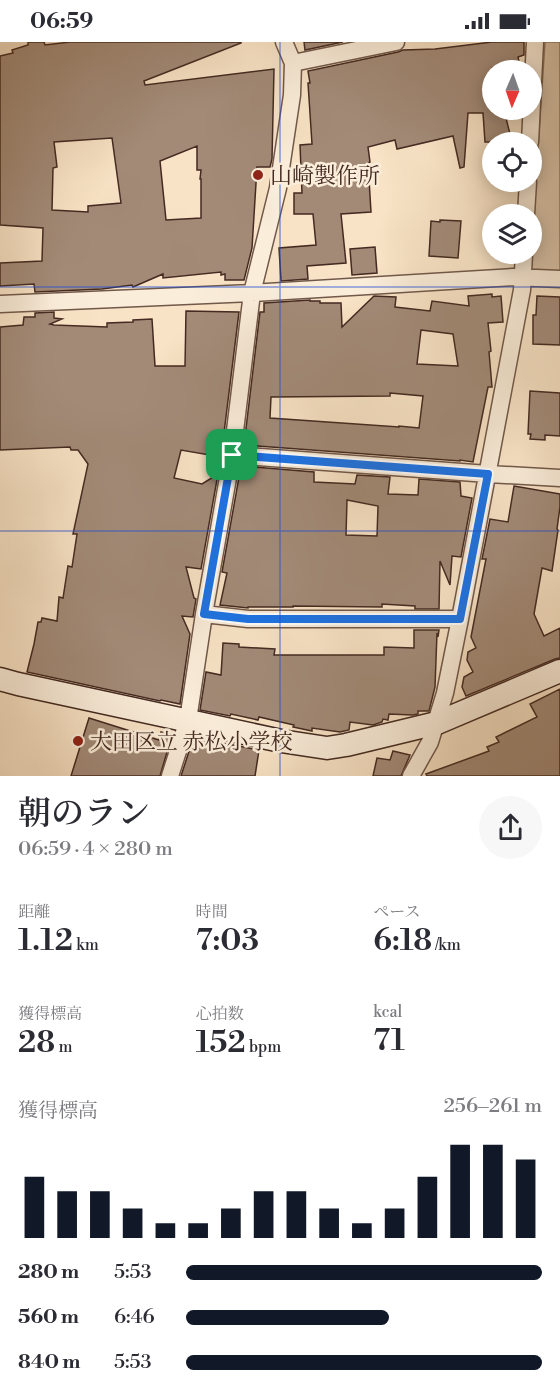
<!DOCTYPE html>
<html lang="ja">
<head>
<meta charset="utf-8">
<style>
  :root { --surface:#fff; --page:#f7f7f7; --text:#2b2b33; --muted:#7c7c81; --accent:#111827 }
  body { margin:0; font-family:"Libre Bodoni","Noto Serif JP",serif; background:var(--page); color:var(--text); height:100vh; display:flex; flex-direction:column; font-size:22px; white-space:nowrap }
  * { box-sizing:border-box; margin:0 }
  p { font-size:20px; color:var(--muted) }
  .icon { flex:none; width:33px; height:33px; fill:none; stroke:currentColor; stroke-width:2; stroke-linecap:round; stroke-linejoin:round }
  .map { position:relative; height:734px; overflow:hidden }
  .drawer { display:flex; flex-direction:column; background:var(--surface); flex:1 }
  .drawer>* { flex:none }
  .needle { width:39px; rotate:182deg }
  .tools { position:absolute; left:482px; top:18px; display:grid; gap:12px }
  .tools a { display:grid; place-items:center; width:60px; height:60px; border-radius:50%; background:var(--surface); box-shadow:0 3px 15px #0003; font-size:30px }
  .pin { position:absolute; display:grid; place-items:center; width:51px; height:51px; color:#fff; margin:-26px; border-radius:12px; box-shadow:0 3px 9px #0006 }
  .round { display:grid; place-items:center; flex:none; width:63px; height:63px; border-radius:32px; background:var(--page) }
  .head { display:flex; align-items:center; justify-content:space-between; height:102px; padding:0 18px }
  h1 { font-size:33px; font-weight:600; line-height:45px }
  .stats { display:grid; grid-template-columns:repeat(3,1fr); gap:9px; height:102px; padding:6px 18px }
  .stats div { display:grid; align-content:center }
  .stats b { font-size:30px; font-weight:600 }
  .stats small { font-size:16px; font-weight:400 }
  .stats p { font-size:16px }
  .chart { height:168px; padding:12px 18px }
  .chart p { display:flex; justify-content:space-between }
  .chart svg { width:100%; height:108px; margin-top:6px; stroke:var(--accent); stroke-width:6 }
  ul { padding:0 18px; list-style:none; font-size:20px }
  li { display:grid; grid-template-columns:96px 72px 1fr; align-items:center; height:45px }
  li i { height:15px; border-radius:8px; background:var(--accent) }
  .status { display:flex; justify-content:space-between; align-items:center; height:42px; padding:0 30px; background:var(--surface); direction:ltr }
  .status svg { height:16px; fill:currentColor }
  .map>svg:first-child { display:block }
  .green { fill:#d9c4aa; stroke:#8e7766; stroke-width:1.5 }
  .building { fill:#a28a77; stroke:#442a21; stroke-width:1.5; fill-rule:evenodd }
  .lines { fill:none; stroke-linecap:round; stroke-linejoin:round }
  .street-casing { stroke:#71584a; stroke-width:19 }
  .secondary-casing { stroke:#442a21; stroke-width:25 }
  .street { stroke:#faedda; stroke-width:16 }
  .secondary { stroke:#faedda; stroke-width:22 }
  .route-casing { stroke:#fff; stroke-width:12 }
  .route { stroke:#1a73e8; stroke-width:8 }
  .grid { fill:none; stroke:#1d4ed8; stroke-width:1.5; stroke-opacity:0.55 }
  .poi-dot { fill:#8f2418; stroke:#faedda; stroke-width:2 }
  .labels { text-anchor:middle; stroke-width:5; stroke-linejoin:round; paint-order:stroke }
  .poi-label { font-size:22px; fill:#442a21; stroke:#faedda; text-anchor:start }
</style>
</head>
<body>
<div class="status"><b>06:59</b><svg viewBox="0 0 49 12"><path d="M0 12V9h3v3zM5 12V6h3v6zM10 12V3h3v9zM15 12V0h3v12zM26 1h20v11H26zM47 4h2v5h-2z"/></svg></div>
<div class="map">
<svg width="560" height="734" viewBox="0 0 560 734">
  <rect width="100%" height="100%" fill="#f8e3c6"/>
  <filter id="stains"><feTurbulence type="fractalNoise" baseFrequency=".00333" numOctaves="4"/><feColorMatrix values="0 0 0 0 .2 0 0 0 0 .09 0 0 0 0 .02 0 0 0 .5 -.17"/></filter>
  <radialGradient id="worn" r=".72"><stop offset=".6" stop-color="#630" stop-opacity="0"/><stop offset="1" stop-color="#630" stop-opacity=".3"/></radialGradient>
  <path class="green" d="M545 0H560V230L530 228Z"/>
  <path class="building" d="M28 0H44L45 3 70 0H241V1L144 39 145 43 274 27 272 117 270 125H257L252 206 244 238H225V232L221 233V230L163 236V232L133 245 132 243 102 247 35 250 34 242 0 244V221L42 219 43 186 0 183V14L13 11 12 8 28 3ZM112 96 121 161 88 164V170L52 168 53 126 57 125 54 100ZM197 104V128H201L200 137H201V176L166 178 160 119Z
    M304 0H343L305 8Z
    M492 0H524V13L518 15 519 20 492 26V68H504L512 100H485L483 71H468L464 125 460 126 453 94 397 107 395 98 368 105 370 120 368 121 371 170 341 172 346 221 307 224 308 237 281 239 279 206 316 203 313 172H294V151H302L300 103 312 102 308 41H310L308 29 398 10 403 8 435 7Z
    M440 178 461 179 458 216 429 214 431 179 440 180Z
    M375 205 377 231 352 233 350 207Z
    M492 252V255L501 254 503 280 488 281 491 309 489 310 492 345H488L473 420 460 418V419L244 403 260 270H264V261L310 258V259H320V261H341L342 285 374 254 396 255 395 265 430 269 432 259 469 264 468 254ZM421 288 453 292 458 324 417 322ZM390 351 423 354 419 386 399 384V385L270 376 271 355 390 354Z
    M537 254 560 255V303L533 302V273H536Z
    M186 269 239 270 221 415 181 408 174 436 202 442 218 432 201 527 186 525 194 556 196 557 193 575 182 574 190 592 180 662 161 658 160 659 27 630 34 602 38 580H41L42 576 57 579 59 555 63 556 68 524 72 525 77 492H73L88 422 78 408H71L70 405 0 408V285L23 283 24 275H35V271L54 270V276L62 277 50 282 54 283 107 285V281L133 280V278L152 277 155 324H185Z
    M530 349 560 351V394L545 393V398L530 397 531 392H528Z
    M241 424 314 430V440L355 442 357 433 390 435 388 452 418 453 419 437 460 440 461 454 472 456 461 515 452 514 450 543 440 519 439 567H415V564L382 562V565L293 564V565H248V566L220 563 227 531 222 530ZM347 458 378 464 377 494 346 493Z
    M514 444 560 452V465L557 487 558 488 552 529 542 526 534 572 544 594 560 586V616L555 617 466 654 462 645 464 635 473 630 467 618 468 610 476 606 471 595 486 517H482L490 477 508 480Z
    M414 588H439L438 595 437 591 435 645 429 669H418V672L413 673 389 672 388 678 383 677 382 680 373 683 350 680 349 688 340 690 312 686V689L293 685 294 683 259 675 258 678 231 672 230 674 200 668 206 630 221 633 223 601 239 602V605L275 607 274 613H384V605L414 606Z
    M560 647V734H427L426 732 489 709 487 705 499 700 496 695 537 675 530 662Z
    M89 676 159 698 161 690 172 693 160 734H71Z
    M194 694 223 700V701L259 708 255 734H181Z
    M393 709 410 713 401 734H373L377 716 390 718Z"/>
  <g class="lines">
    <defs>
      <path id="street" d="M293 21 396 0
        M530 100 535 0
        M526 172 528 140
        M0 262 252 251 513 235 560 237
        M232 413 488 432 560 436
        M204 572 248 577H460
        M170 734 188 678 204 572 232 413 252 251 278 146 292 53 293 21 284 0
        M411 734 430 700 445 651 460 577 522 248 524 212"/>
      <path id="secondary" d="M0 637 18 642 281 699 327 706 346 703 437 681 560 629"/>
    </defs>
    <use href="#street" class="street-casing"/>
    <use href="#secondary" class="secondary-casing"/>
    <use href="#street" class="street"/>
    <use href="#secondary" class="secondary"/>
  </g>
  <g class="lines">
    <defs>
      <path id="route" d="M232 413 488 432 460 577H248L204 572Z"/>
    </defs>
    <use href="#route" class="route-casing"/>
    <use href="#route" class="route"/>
  </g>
  <path class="grid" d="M280 0V734M0 245H560M0 489H560"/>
  <g class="poi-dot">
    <circle cx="258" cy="133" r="6"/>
    <circle cx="78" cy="699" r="6"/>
  </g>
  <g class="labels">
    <g class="poi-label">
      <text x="270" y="141">山崎製作所</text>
      <text x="90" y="707">大田区立 赤松小学校</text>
    </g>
  </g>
  <rect width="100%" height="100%" filter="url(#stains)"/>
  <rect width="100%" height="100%" fill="url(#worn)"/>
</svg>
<div class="tools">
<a><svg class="needle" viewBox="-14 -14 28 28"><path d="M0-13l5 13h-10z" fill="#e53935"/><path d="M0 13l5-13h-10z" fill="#7c7c81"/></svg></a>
<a><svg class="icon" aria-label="locate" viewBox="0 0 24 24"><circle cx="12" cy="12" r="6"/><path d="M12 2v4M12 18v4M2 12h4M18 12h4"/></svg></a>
<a><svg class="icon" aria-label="layers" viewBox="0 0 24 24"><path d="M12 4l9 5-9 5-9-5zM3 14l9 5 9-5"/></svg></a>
</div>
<div class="pin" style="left:232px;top:413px;background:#1e9e55"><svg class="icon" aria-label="arrive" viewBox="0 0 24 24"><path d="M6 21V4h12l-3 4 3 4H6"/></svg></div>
</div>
<section class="drawer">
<div class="head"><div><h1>朝のラン</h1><p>06:59 · 4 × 280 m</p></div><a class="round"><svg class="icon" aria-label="share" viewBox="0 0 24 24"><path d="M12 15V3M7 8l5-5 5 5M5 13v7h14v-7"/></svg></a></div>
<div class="stats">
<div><p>距離</p><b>1.12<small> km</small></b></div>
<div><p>時間</p><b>7:03</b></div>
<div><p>ペース</p><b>6:18<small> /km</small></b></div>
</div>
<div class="stats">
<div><p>獲得標高</p><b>28<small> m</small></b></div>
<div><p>心拍数</p><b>152<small> bpm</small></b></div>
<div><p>kcal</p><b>71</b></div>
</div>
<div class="chart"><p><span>獲得標高</span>256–261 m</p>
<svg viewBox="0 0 160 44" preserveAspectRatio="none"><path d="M5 44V19M15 44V25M25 44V25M35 44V32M45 44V38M55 44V38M65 44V32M75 44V25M85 44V25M95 44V32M105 44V38M115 44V32M125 44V19M135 44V6M145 44V6M155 44V12"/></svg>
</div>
<ul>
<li><b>280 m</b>5:53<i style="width:100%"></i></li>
<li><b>560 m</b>6:46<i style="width:57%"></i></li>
<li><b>840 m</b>5:53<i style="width:100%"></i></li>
</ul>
</section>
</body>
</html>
